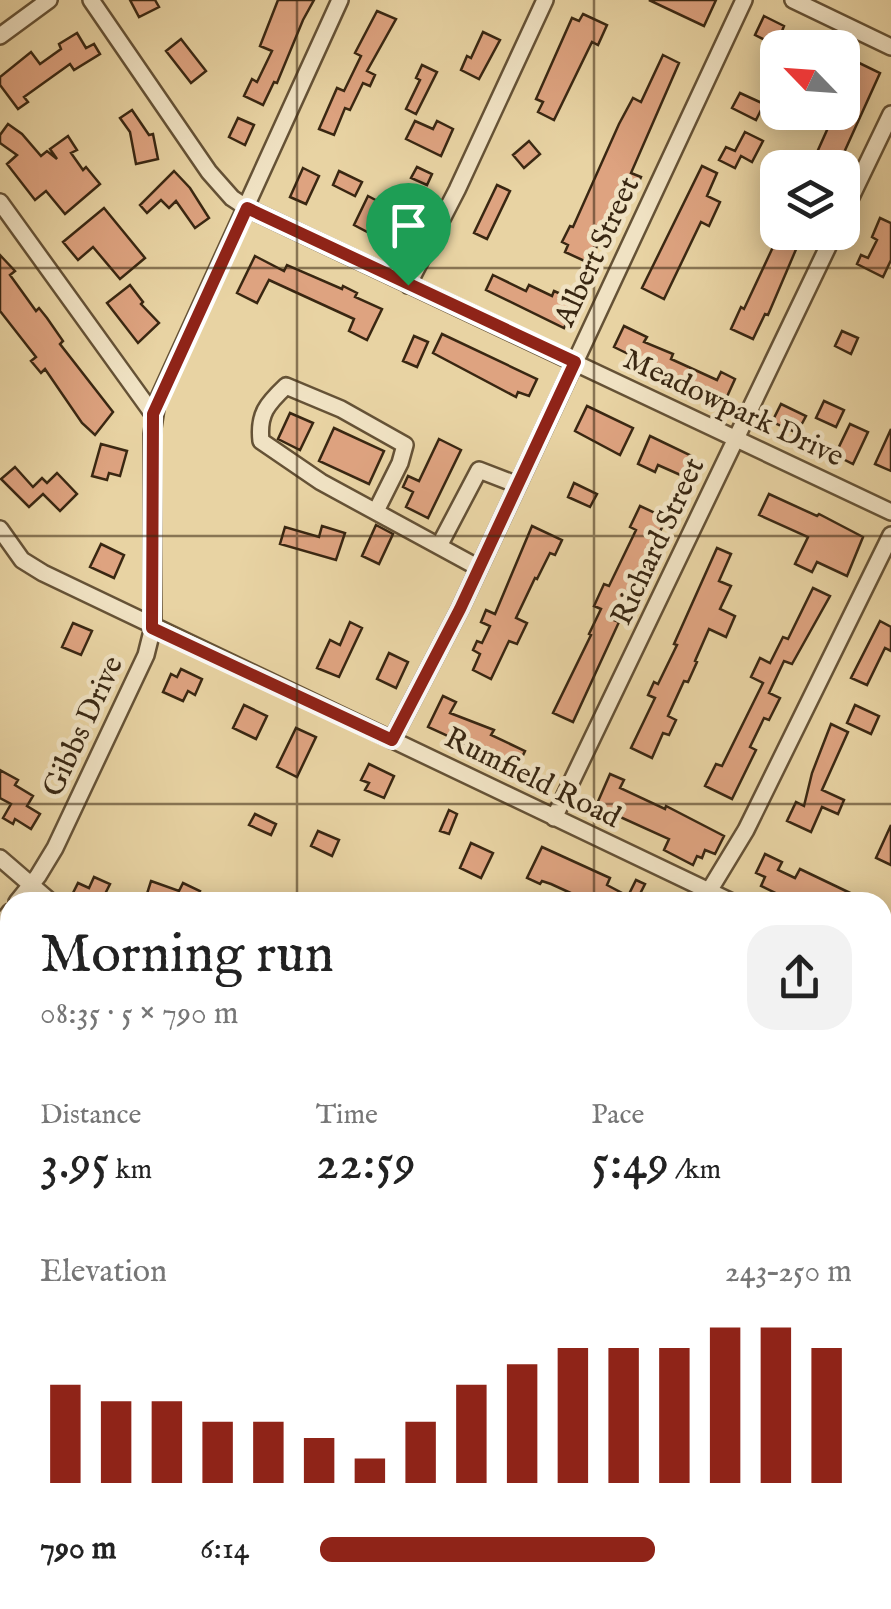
<!DOCTYPE html>
<html lang="en">
<head>
<meta charset="utf-8">
<style>
  :root { --surface:#fff; --page:#f2f2f2; --text:#222; --muted:#767676; --accent:#8f2418 }
  body { margin:0; font-family:"IM FELL English",serif; background:var(--page); color:var(--text); height:100vh; display:flex; flex-direction:column; font-size:38px; white-space:nowrap }
  * { box-sizing:border-box; margin:0 }
  p { font-size:32px; color:var(--muted) }
  .icon { flex:none; width:55px; height:55px; fill:none; stroke:currentColor; stroke-width:2; stroke-linecap:round; stroke-linejoin:round }
  .map { position:relative; flex:1; overflow:hidden }
  .side { position:absolute; left:0px; top:892px; width:892px; height:718px; display:flex; flex-direction:column; background:var(--surface); border-radius:30px 30px 0 0; box-shadow:0 5px 25px #0003 }
  .side>* { flex:none }
  .needle { width:65px; rotate:295deg }
  .tools { position:absolute; left:760px; top:30px; display:grid; gap:20px }
  .tools a { display:grid; place-items:center; width:100px; height:100px; border-radius:20px; background:var(--surface); box-shadow:0 5px 25px #0003; font-size:50px }
  .pin { position:absolute; display:grid; place-items:center; width:85px; height:85px; color:#fff; margin:-102px -42px; border-radius:50% 50% 50% 0; rotate:-45deg; box-shadow:0 0 10px #0007 }
  .pin .icon { rotate:45deg }
  .round { display:grid; place-items:center; flex:none; width:105px; height:105px; border-radius:30px; background:var(--page) }
  .overview { display:flex; align-items:center; justify-content:space-between; height:170px; padding:0 40px }
  h1 { font-size:55px; font-weight:600; line-height:75px }
  .metrics { display:grid; grid-template-columns:repeat(3,1fr); gap:15px; height:170px; padding:10px 40px }
  .metrics div { display:grid; align-content:center }
  .metrics b { font-size:50px; font-weight:600 }
  .metrics small { font-size:28px; font-weight:400 }
  .metrics p { font-size:28px }
  .chart { height:280px; padding:20px 40px }
  .chart p { display:flex; justify-content:space-between }
  .chart svg { width:100%; height:180px; margin-top:10px; stroke:var(--accent); stroke-width:6 }
  ul { padding:0 40px; list-style:none; font-size:32px }
  li { display:grid; grid-template-columns:160px 120px 1fr; align-items:center; height:75px }
  li i { height:25px; border-radius:12px; background:var(--accent) }
  .map>svg:first-child { display:block }
  .green { fill:#b8bc84; stroke:#78724b; stroke-width:2.5 }
  .building { fill:#dea380; stroke:#392712; stroke-width:2.5 }
  .lines { fill:none; stroke-linecap:round; stroke-linejoin:round }
  .minor-casing { stroke:#655236; stroke-width:20 }
  .minor { stroke:#f0e2c3; stroke-width:15 }
  .route-casing { stroke:#fff; stroke-width:20 }
  .route { stroke:#8f2418; stroke-width:12 }
  .grid { fill:none; stroke:#392712; stroke-width:2.5; stroke-opacity:0.55 }
  .labels { text-anchor:middle; stroke-width:9; stroke-linejoin:round; paint-order:stroke }
  .street-label { font-size:30px; fill:#392712; stroke:#f0e2c3 }
</style>
</head>
<body>
<div class="map">
<svg width="891" height="1609" viewBox="0 0 891 1609">
  <rect width="100%" height="100%" fill="#e8d3a3"/>
  <filter id="stains"><feTurbulence type="fractalNoise" baseFrequency=".002" numOctaves="4"/><feColorMatrix values="0 0 0 0 .2 0 0 0 0 .09 0 0 0 0 .02 0 0 0 .5 -.17"/></filter>
  <radialGradient id="worn" r=".72"><stop offset=".6" stop-color="#630" stop-opacity="0"/><stop offset="1" stop-color="#630" stop-opacity=".3"/></radialGradient>
  <path class="green" d="M891 1293V1517L882 1514V1311Z
    M0 1316 10 1319V1600H882L883 1548 891 1552V1609H0Z"/>
  <path class="building" d="M130 0H155L159 7 139 17Z
    M278 0H314L303 20 277 83 274 82 263 105 244 96 252 79 257 82 272 51 260 46Z
    M649 0H716L704 26Z
    M377 11 396 19 367 71 375 75 370 86 363 83 350 110 345 108 334 135 319 129 337 88 344 91 361 56 355 53Z
    M583 14 607 25 598 45 592 42 554 120 538 112 543 102 536 99 572 18 579 21Z
    M764 16 784 26 782 31 818 48H781L755 35Z
    M483 32 500 40 479 79 461 70 467 56 471 58Z
    M77 33 86 48 94 44 100 54 74 70 70 64 24 97 28 102 18 109 0 85V77L31 52 40 64 61 49 59 44Z
    M181 39 206 71 191 83 166 51Z
    M663 55 679 63 631 173 641 177 636 189 626 185 589 263 565 252 568 245 562 242 570 226 573 227 619 124 633 98 641 102Z
    M851 59 880 73 837 168H810L831 121 813 112H842V78Z
    M422 65 437 72 416 114 406 109 420 80 416 78Z
    M740 93 764 104 756 120 732 108Z
    M132 110 149 135 153 134 158 159 136 164 130 132 120 118Z
    M238 118 254 125 245 145 229 137Z
    M415 121 433 129 437 121 453 129 441 156 406 139Z
    M8 124 22 134 41 156 47 151 57 159 50 149 68 136 77 150 71 153 83 170 86 167 100 184 65 214 46 191 35 200 7 164 17 155 0 143V135Z
    M745 132 763 141 752 162 741 156 735 168 719 160 726 147 735 151Z
    M529 141 540 154 524 168 513 155Z
    M702 166 717 173 707 196 720 202 709 226 701 222 664 299 642 288Z
    M417 167 432 174 427 185 411 178Z
    M303 168 319 176 306 204 290 197Z
    M174 171 190 188 209 218 195 228 176 201 169 208 161 200 147 213 140 205Z
    M339 171 362 182 355 196 333 185Z
    M497 185 510 191 487 239 474 233Z
    M368 196 389 207 375 236 354 225Z
    M104 208 145 258 120 279 93 247 78 260 63 242Z
    M880 218 891 223V260L883 277 857 264 861 255 868 258 877 240 872 237Z
    M780 232 800 240 768 315 765 314 753 339 731 329 741 307 744 309Z
    M0 255 15 271 10 275 36 311 39 308 47 318 63 341 60 344 113 412 95 435 82 423 45 369 41 373 31 361 36 357 0 311Z
    M255 256 284 271 287 265 342 289 343 286 357 293 355 297 382 309 367 340 349 331 354 319 269 280 257 303 237 293Z
    M493 275 526 291 529 285 552 296 554 291 577 301 564 328 486 290Z
    M130 285 143 302 141 304 159 323 138 343 107 303Z
    M624 326 647 337 644 342 673 354 671 359 717 380 721 372 735 379 725 401 614 347Z
    M842 331 858 338 851 354 835 346Z
    M442 334 537 379 529 396 518 392 516 397 433 353Z
    M414 336 428 342 417 367 403 361Z
    M824 401 844 410 836 427 816 418Z
    M781 404 806 416 797 433 772 422Z
    M587 406 633 428 620 455 575 431Z
    M290 413 313 423 300 450 278 439Z
    M850 424 868 432 853 464 835 455Z
    M334 428 384 451 369 484 319 461Z
    M891 429V471L875 464Z
    M650 436 694 457 685 477 658 465 655 472 638 464Z
    M439 439 461 450 428 518 406 507 413 492 403 487 408 476 419 481Z
    M101 444 127 451 120 476 109 473 107 480 92 476Z
    M15 467 33 487 42 478 47 483 57 473 77 494 60 511 43 494 29 507 1 479Z
    M574 483 597 494 590 507 568 497Z
    M769 494 817 516 819 514 863 537 847 576 817 562 812 572 795 564 808 537 759 515Z
    M640 506 666 518 633 593 628 590 614 620 619 622 573 722 553 713 591 635 589 634 601 609 594 606 604 584 609 586 636 530 630 527Z
    M376 525 393 534 379 564 362 556Z
    M322 526 345 533 336 560 280 544 285 527 319 537Z
    M532 526 562 540 555 555 550 553 537 579 535 578 516 618 527 623 517 644 509 641 491 679 473 670 480 654 473 650 477 641 482 643 490 626 481 622 486 610 495 614Z
    M101 544 124 555 114 578 90 567Z
    M717 548 731 554 719 581 731 586 720 609 735 616 726 637 709 629 695 661 697 662 688 682 684 681 668 716 676 720 669 735 663 733 652 758 631 748 655 698 648 695 654 682 658 684 677 645 674 644Z
    M813 588 830 596 792 664 784 661 769 693 780 698 769 720 764 718 750 747 756 750 732 799 705 786 716 764 722 766 763 683 751 677 760 658 770 663 783 637 788 639Z
    M880 621 891 627V651L885 648 867 685 851 678Z
    M350 622 362 628 339 677 317 668 330 640 340 645Z
    M73 623 92 631 81 655 62 647Z
    M389 653 408 662 396 688 377 679Z
    M181 669 202 679 195 695 188 691 183 701 163 692 171 674 177 677Z
    M443 696 456 702 450 713 494 730 491 735 525 751 514 774 491 763 494 757 428 727Z
    M244 705 267 716 256 739 233 728Z
    M855 705 879 716 871 734 847 723Z
    M831 724 848 732 822 790 844 800 838 814 822 807 811 832 787 821 796 802 804 806 812 773Z
    M296 728 316 737 297 777 277 767Z
    M369 764 394 776 384 798 365 790 369 783 361 780Z
    M0 770 18 780 15 785 33 796 27 806 40 814 31 829 15 819 13 824 3 818 11 804 0 798Z
    M610 774 624 780 620 788 665 809 666 806 724 836 715 854 705 850 702 858 697 856 693 865 664 850 669 839 596 806Z
    M449 810 457 814 449 834 440 831Z
    M255 814 276 824 271 835 249 825Z
    M891 825V865L876 858Z
    M318 831 339 840 332 856 311 846Z
    M471 843 493 853 481 878 460 868Z
    M542 847 610 878 607 885 628 896 636 880 645 884 641 892 664 902H584L586 900 551 884 542 881 540 884 527 878Z
    M765 854 782 862 778 870 795 878 800 869 869 902H794L761 886 765 877 756 873Z
    M94 877 110 884 101 902 70 899 78 883 89 888Z
    M151 881 179 891 183 883 200 891 195 902H151L145 900Z
    M10 979V1026L0 1039V992Z
    M0 1116 10 1125V1149L0 1140Z
    M0 1231 10 1237V1272L0 1267Z"/>
  <g class="lines">
    <defs>
      <path id="minor" d="M91 0 209 172 232 198 247 208 891 512
        M793 0 891 47
        M0 36 49 0
        M0 202 153 414
        M842 216 891 114
        M408 285 457 190 545 0
        M376 511 400 463 405 445 341 409 286 386C267 404 258 414 261 441L321 482 479 568
        M0 529 22 560 43 573 732 902
        M439 546 479 470 518 485
        M392 740 460 609 744 0
        M554 818 835 232
        M0 858 51 902
        M709 891 746 830 891 535
        M17 902 38 876 55 848 146 655 153 627 152 434 157 402 340 0
        M0 924 10 912
        M882 969 891 950
        M882 1019 891 1023
        M0 1185 10 1193
        M882 1264 891 1246
        M882 1529 891 1533"/>
    </defs>
    <use href="#minor" class="minor-casing"/>
    <use href="#minor" class="minor"/>
  </g>
  <g class="lines">
    <defs>
      <path id="route" d="M247 208 575 362 460 609 392 740 152 628 153 414Z"/>
    </defs>
    <use href="#route" class="route-casing"/>
    <use href="#route" class="route"/>
  </g>
  <path class="grid" d="M297 0V902M594 0V902M0 268H891M0 536H891M0 804H891M0 1073H10M882 1073H891M0 1341H10M882 1341H891M297 1600V1609M594 1600V1609"/>
  <g class="labels">
    <g class="street-label">
      <text transform="translate(596 251) rotate(-65)" y="10">Albert Street</text>
      <text transform="translate(734 407) rotate(25)" y="10">Meadowpark Drive</text>
      <text transform="translate(657 541) rotate(-65)" y="10">Richard Street</text>
      <text transform="translate(82 726) rotate(-65)" y="10">Gibbs Drive</text>
      <text transform="translate(533 777) rotate(26)" y="10">Rumfield Road</text>
    </g>
  </g>
  <rect width="100%" height="100%" filter="url(#stains)"/>
  <rect width="100%" height="100%" fill="url(#worn)"/>
</svg>
<div class="tools">
<a><svg class="needle" viewBox="-14 -14 28 28"><path d="M0-13l5 13h-10z" fill="#e53935"/><path d="M0 13l5-13h-10z" fill="#767676"/></svg></a>
<a><svg class="icon" aria-label="layers" viewBox="0 0 24 24"><path d="M12 4l9 5-9 5-9-5zM3 14l9 5 9-5"/></svg></a>
</div>
<div class="pin" style="left:408px;top:285px;background:#1e9e55"><svg class="icon" aria-label="arrive" viewBox="0 0 24 24"><path d="M6 21V4h12l-3 4 3 4H6"/></svg></div>
<section class="side">
<div class="overview"><div><h1>Morning run</h1><p>08:35 · 5 × 790 m</p></div><a class="round"><svg class="icon" aria-label="share" viewBox="0 0 24 24"><path d="M12 15V3M7 8l5-5 5 5M5 13v7h14v-7"/></svg></a></div>
<div class="metrics">
<div><p>Distance</p><b>3.95<small> km</small></b></div>
<div><p>Time</p><b>22:59</b></div>
<div><p>Pace</p><b>5:49<small> /km</small></b></div>
</div>
<div class="chart"><p><span>Elevation</span>243–250 m</p>
<svg viewBox="0 0 160 44" preserveAspectRatio="none"><path d="M5 44V20M15 44V24M25 44V24M35 44V29M45 44V29M55 44V33M65 44V38M75 44V29M85 44V20M95 44V15M105 44V11M115 44V11M125 44V11M135 44V6M145 44V6M155 44V11"/></svg>
</div>
<ul>
<li><b>790 m</b>6:14<i style="width:63%"></i></li>
</ul>
</section>
</div>
</body>
</html>
